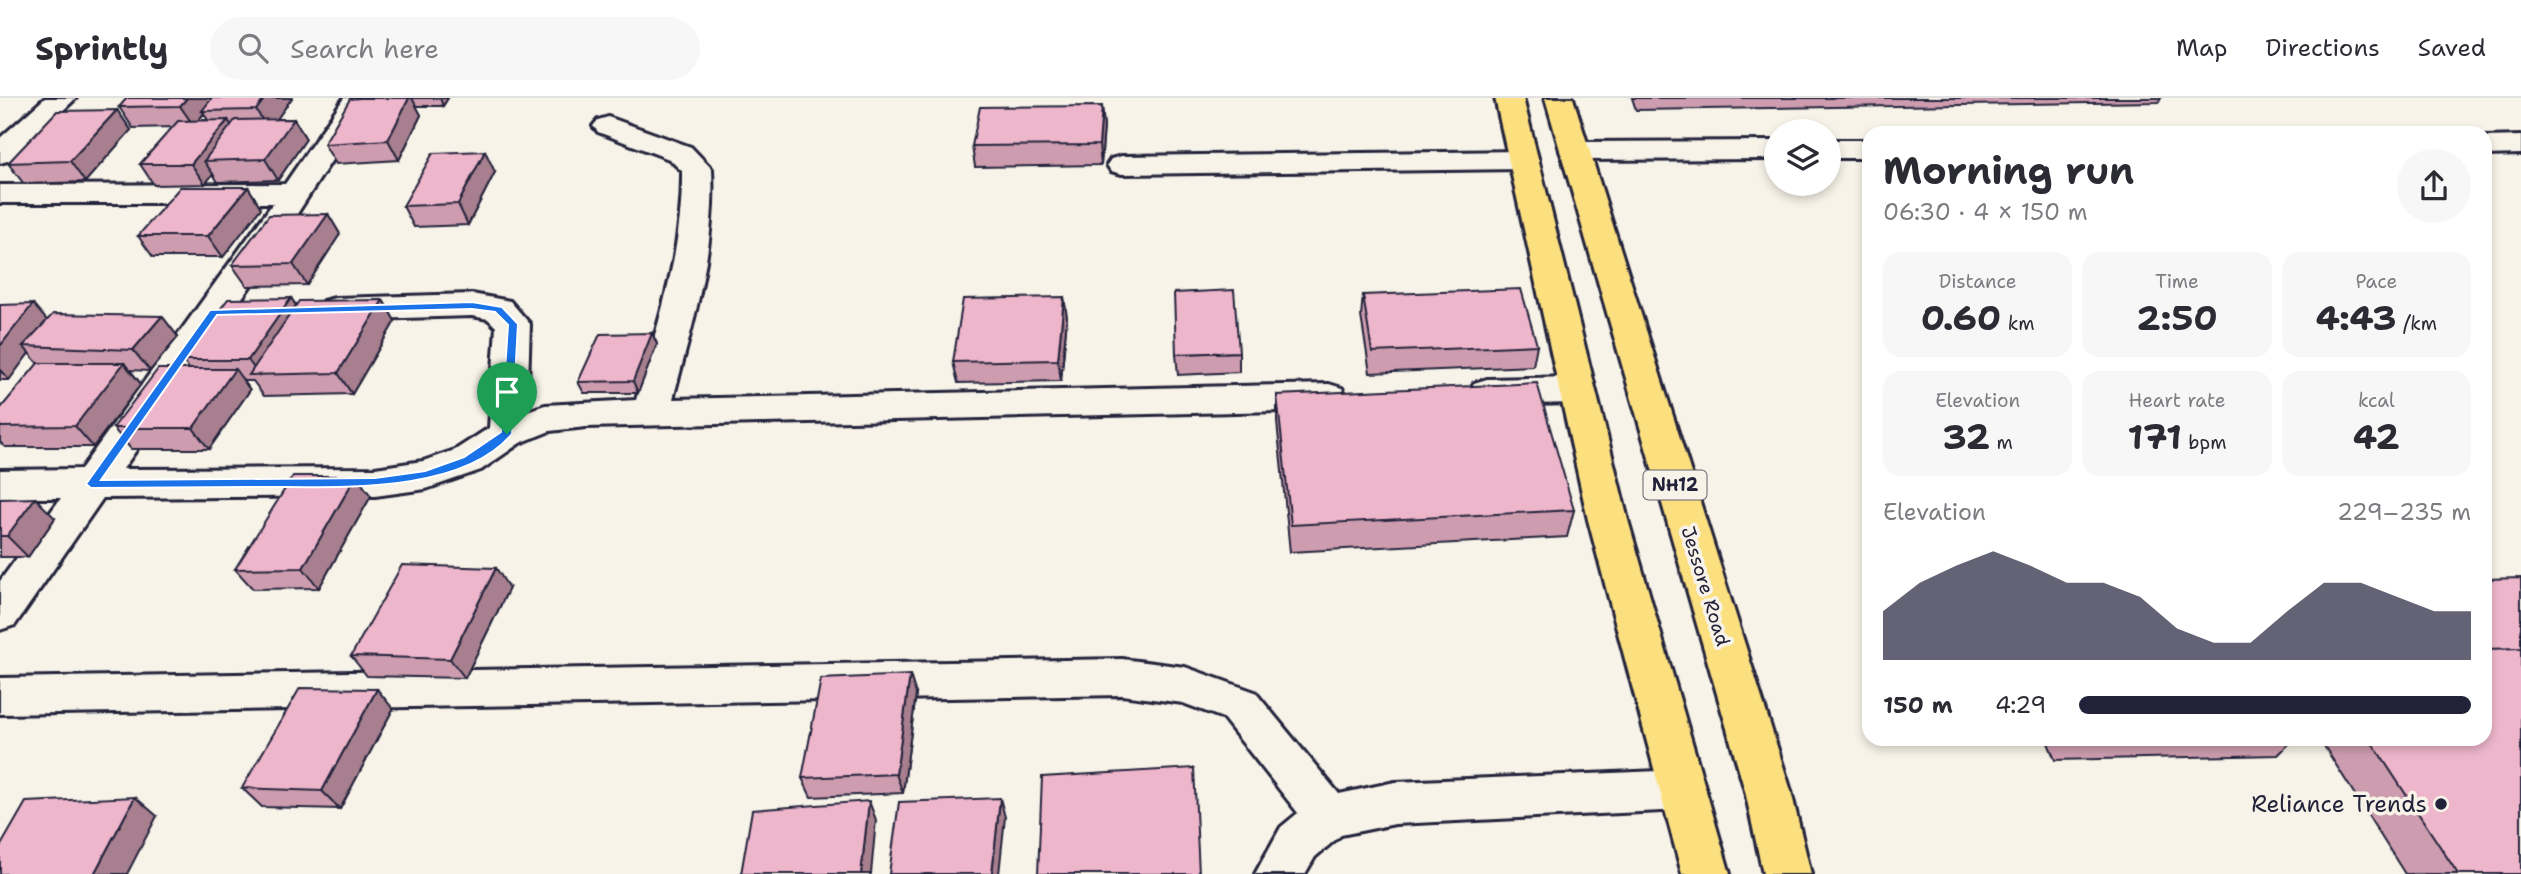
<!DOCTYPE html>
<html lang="en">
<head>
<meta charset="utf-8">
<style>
  :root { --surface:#fff; --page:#f7f7f7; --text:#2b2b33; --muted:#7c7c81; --line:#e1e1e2; --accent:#22223b }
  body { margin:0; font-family:"Shantell Sans",sans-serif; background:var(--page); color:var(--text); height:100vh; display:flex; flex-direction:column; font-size:26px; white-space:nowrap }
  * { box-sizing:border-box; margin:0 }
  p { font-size:23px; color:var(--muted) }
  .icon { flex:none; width:38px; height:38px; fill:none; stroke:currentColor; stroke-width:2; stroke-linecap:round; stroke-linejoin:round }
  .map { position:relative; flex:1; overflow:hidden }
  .drawer { position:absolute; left:1862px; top:28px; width:630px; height:620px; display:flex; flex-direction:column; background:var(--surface); border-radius:21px; box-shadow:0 4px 10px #0003 }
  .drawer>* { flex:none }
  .controls { position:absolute; left:1764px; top:21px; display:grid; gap:14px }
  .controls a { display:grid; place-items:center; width:77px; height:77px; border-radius:50%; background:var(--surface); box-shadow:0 4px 10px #0003; font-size:35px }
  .pin { position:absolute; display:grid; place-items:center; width:60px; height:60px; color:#fff; margin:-72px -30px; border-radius:50% 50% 50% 0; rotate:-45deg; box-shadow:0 0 7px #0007 }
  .pin .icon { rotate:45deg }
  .round { display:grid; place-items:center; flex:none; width:74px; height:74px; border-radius:37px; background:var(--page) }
  .headline { display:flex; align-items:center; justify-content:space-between; height:119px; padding:0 21px }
  h1 { font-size:38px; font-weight:700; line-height:52px }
  .stats { display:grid; grid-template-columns:repeat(3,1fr); gap:10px; height:119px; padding:7px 21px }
  .stats div { display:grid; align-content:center; border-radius:18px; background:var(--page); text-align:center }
  .stats b { font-size:35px; font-weight:700 }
  .stats small { font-size:19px; font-weight:400 }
  .stats p { font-size:19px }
  .chart { height:196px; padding:14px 21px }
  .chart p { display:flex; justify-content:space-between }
  .chart svg { width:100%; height:126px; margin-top:7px; fill:var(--accent); opacity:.7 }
  ul { padding:0 21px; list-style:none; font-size:23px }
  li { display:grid; grid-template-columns:112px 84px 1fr; align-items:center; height:52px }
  li i { height:18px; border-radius:9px; background:var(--accent) }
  header { display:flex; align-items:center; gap:42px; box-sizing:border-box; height:98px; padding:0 35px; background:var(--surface); border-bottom:2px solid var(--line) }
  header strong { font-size:33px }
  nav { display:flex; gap:38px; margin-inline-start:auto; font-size:24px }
  .search { width:490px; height:63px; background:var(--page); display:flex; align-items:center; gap:18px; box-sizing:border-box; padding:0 24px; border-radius:38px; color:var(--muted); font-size:26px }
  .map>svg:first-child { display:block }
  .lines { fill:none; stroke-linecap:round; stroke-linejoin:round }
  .minor-casing { stroke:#22223b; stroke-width:6 }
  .highway-casing { stroke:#22223b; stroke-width:6 }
  .minor { fill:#f7f3e8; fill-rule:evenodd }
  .highway { fill:#fce080; fill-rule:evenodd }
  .wall { fill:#cd9daf; stroke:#22223b; stroke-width:2; fill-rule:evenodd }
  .shaded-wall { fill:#a77f8e; stroke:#22223b; stroke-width:2 }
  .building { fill:#eeb6cb; stroke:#22223b; stroke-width:2 }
  .route { fill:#1a73e8; stroke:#fff; stroke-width:2; fill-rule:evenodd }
  .poi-dot { fill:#22223b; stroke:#f7f3e8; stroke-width:2.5 }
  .labels { text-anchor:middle; stroke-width:7; stroke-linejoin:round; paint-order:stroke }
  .shield { fill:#f7f3e8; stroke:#62616f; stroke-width:2 }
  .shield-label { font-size:18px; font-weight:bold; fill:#22223b }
  .street-label { font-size:19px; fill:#22223b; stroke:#f7f3e8 }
  .near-poi-label { font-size:23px; fill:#22223b; stroke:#f7f3e8; text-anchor:end }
</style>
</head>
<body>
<header>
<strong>Sprintly</strong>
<div class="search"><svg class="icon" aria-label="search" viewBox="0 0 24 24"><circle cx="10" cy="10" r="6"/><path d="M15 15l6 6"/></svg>Search here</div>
<nav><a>Map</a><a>Directions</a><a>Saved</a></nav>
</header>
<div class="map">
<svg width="2521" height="776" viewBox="0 0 2521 776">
  <rect width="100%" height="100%" fill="#f7f3e8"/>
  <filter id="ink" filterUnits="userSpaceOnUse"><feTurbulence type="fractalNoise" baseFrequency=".0143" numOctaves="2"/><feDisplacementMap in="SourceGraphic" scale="14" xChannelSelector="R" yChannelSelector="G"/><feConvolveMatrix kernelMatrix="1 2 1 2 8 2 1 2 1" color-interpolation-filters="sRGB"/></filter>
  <g filter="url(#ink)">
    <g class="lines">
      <defs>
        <path id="minor" d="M45 0H76L11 62 0 65V40Z
          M344 0H372L251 187 123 371 375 370 423 363 455 352 489 330 496 229 488 221 472 218 335 222 323 219 318 211 323 203 335 200 472 196 510 203 530 226 527 313 545 307 636 302C658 226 683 153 682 73L669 61 598 34 593 28 598 22 608 19 691 49 712 71C716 151 693 225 673 301L1329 286 1342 290 1347 299 1342 308 1329 312 586 329 550 333 520 345 481 372 426 391 375 398 103 400 15 527 0 532V483L61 400H0V372L81 371 273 105H0V87L285 86Z
          M2521 38V56L2485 57V39Z
          M1829 42H1869V60H1829Z
          M1776 43V61L1575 62 1564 59 1560 53 1564 47 1575 44Z
          M1524 53 1535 56 1539 62 1535 68 1524 71 1122 76 1111 73 1107 67 1111 61 1122 58Z
          M1576 279 1589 283 1594 292 1589 301 1576 305 1487 307 1474 303 1469 294 1474 285 1487 281Z
          M1122 561 1185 569 1255 594 1339 696 1395 684 1683 672 1699 678 1706 692 1699 706 1683 712 1395 726 1341 737 1315 759 1305 776H1255L1281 729 1298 715 1223 620 1183 605 1122 597 0 616V580Z"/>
        <path id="highway" d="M1495 0H1523L1628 422 1730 776H1682L1588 422Z
          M1545 0H1573L1791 693 1811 776H1763L1745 693Z"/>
      </defs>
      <use href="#minor" class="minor-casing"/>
      <use href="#highway" class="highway-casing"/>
      <use href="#minor" class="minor"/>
      <use href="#highway" class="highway"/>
    </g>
    <path class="wall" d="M292 0 277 21H294L306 41 278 82 218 84 213 76 205 86 154 87 140 66 173 29 133 30 119 9ZM204 16 208 22H198Z
      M360 0H448L443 8H416L421 17 399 62 336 66 324 46Z
      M1632 0H2161L2159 4 1636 12Z
      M1102 8 1104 28 1101 67 975 69 972 48Z
      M117 12 131 32 85 84 24 86 8 65Z
      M495 74 468 127 414 129 403 108Z
      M248 89 261 110 223 159H153L138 138Z
      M328 116 340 136 307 187 247 188 232 167Z
      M1363 197 1537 247 1533 268 1370 275 1361 218Z
      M1064 199 1067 220 1061 283 958 285 953 264Z
      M291 200 296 207 383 202 395 223 352 296 264 298 253 283H244L250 292 209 351H131L113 330 189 271 182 262Z
      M0 207 47 222 162 218 178 239 150 273 130 272 141 286 93 349H5L0 344V311L38 266 29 255 9 282H0Z
      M652 235 657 246 638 295H584L578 284Z
      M1239 254V274L1178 277 1176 256Z
      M1277 297 1574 412 1567 439 1290 454 1277 324Z
      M356 378 371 398 319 490 253 491 235 471Z
      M0 401 55 420 28 459H0Z
      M509 490 465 580 367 578 351 558Z
      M377 591 393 611 340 711 262 709 242 690Z
      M916 596 903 695 811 699 802 680Z
      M2046 640H2295L2278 657 2055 662Z
      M2319 640H2485L2521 776H2405Z"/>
    <path class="shaded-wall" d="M187 0H216L202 13 204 15 194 28 180 8Z
      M265 0H292L269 32 256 12Z
      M409 0H412L421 17 399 62 388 42Z
      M440 0H448L443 8Z
      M1102 8 1104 28 1101 67 1099 47Z
      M117 12 131 32 85 84 70 63Z
      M294 21 306 41 278 82 265 61Z
      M228 22 241 43 204 63 213 76 205 86 191 66Z
      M485 53 495 74 468 127 458 106Z
      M248 89 261 110 223 159 208 138Z
      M328 116 340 136 307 187 293 166Z
      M1064 199 1067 220 1061 283 1058 262Z
      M291 200 305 221 259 277 248 262Z
      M383 202 395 223 352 296 338 275Z
      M33 206 51 227 23 248 29 255 9 282 0 272V248Z
      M162 218 178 239 150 273 133 252Z
      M652 235 657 246 638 295 633 283Z
      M124 265 141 286 93 349 75 328Z
      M235 271 250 292 209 351 193 330Z
      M356 378 371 398 319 490 303 470Z
      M35 400 55 420 28 459 7 438Z
      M496 470 509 490 465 580 450 561Z
      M910 577 916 596 903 695 896 676Z
      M377 591 393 611 340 711 322 693Z
      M135 699 157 718 127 776H94Z
      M1000 700 1005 719 999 776H992Z
      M869 703 876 722 871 776H861Z"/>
    <path class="building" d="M127 0H187L180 8 119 9Z
      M212 0H265L256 12 202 13Z
      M360 0H409L388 42 324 46 350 1Z
      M1102 8 1099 47 972 48 980 9Z
      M117 12 70 63 8 65 57 13Z
      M294 21 265 61 204 63 235 22Z
      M228 22 191 66H140L178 23Z
      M485 53 458 106 403 108 433 55Z
      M180 89H248L208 138H138Z
      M328 116 293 166 232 167 269 117Z
      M1521 191 1537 247 1372 254 1363 197Z
      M1234 192 1239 254 1176 256 1174 195Z
      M1064 199 1058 262 953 264 963 201Z
      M291 200 248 262H182L228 201Z
      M383 202 338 275 249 277 299 203Z
      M33 206 0 248V207Z
      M53 216 162 218 133 252 23 248Z
      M652 235 633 283 578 284 600 236Z
      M38 265H124L75 328 0 329V311Z
      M158 271H235L193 330H113Z
      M1537 285 1574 412 1291 427 1277 297Z
      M293 378H356L303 470 235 471Z
      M35 400 7 438H0V401Z
      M402 467 496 470 450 561 351 558Z
      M2521 480V550L2485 551V481Z
      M2521 550V776H2458L2369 640H2485V551Z
      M910 577 896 676 802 680 821 581Z
      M300 590 377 591 322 693 242 690Z
      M1194 670 1199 776H1038L1042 679Z
      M135 699 94 776H0V749L26 704Z
      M1000 700 992 776H889L899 704Z
      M869 703 861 776H741L752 712Z"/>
  </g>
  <path class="route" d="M472 204 502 209 518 226 512 336C459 399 327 388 252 389 198 389 145 390 91 390L86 386 210 212ZM472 211 495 214 508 227 501 334 464 359 425 373 375 380 101 382 217 217Z"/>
  <circle class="poi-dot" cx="2441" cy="706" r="7"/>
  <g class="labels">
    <rect class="shield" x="1643.5" y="372.5" width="63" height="29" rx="5"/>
    <g class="shield-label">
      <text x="1675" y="393">NH12</text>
    </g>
    <g class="street-label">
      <text transform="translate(1706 488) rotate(73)" y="7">Jessore Road</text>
    </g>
    <g class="near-poi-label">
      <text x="2427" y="714">Reliance Trends</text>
    </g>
  </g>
</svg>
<div class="controls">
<a><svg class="icon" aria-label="layers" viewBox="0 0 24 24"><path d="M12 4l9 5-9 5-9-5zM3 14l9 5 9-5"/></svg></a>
</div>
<div class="pin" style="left:507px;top:336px;background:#1e9e55"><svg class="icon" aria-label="arrive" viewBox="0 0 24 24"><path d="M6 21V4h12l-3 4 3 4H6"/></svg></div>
<section class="drawer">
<div class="headline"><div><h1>Morning run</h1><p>06:30 · 4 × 150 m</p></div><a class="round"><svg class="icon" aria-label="share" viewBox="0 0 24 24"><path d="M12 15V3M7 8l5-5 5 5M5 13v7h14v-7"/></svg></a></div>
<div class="stats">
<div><p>Distance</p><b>0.60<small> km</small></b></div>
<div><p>Time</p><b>2:50</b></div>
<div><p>Pace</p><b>4:43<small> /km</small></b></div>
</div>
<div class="stats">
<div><p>Elevation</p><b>32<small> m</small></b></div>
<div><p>Heart rate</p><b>171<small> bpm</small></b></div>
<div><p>kcal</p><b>42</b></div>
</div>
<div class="chart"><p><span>Elevation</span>229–235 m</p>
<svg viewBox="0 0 160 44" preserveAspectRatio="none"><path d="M0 44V27L10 17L20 11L30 6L40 11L50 17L60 17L70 22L80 33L90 38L100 38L110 27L120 17L130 17L140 22L150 27L160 27V44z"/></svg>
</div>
<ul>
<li><b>150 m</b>4:29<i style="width:100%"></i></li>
</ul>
</section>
</div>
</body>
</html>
